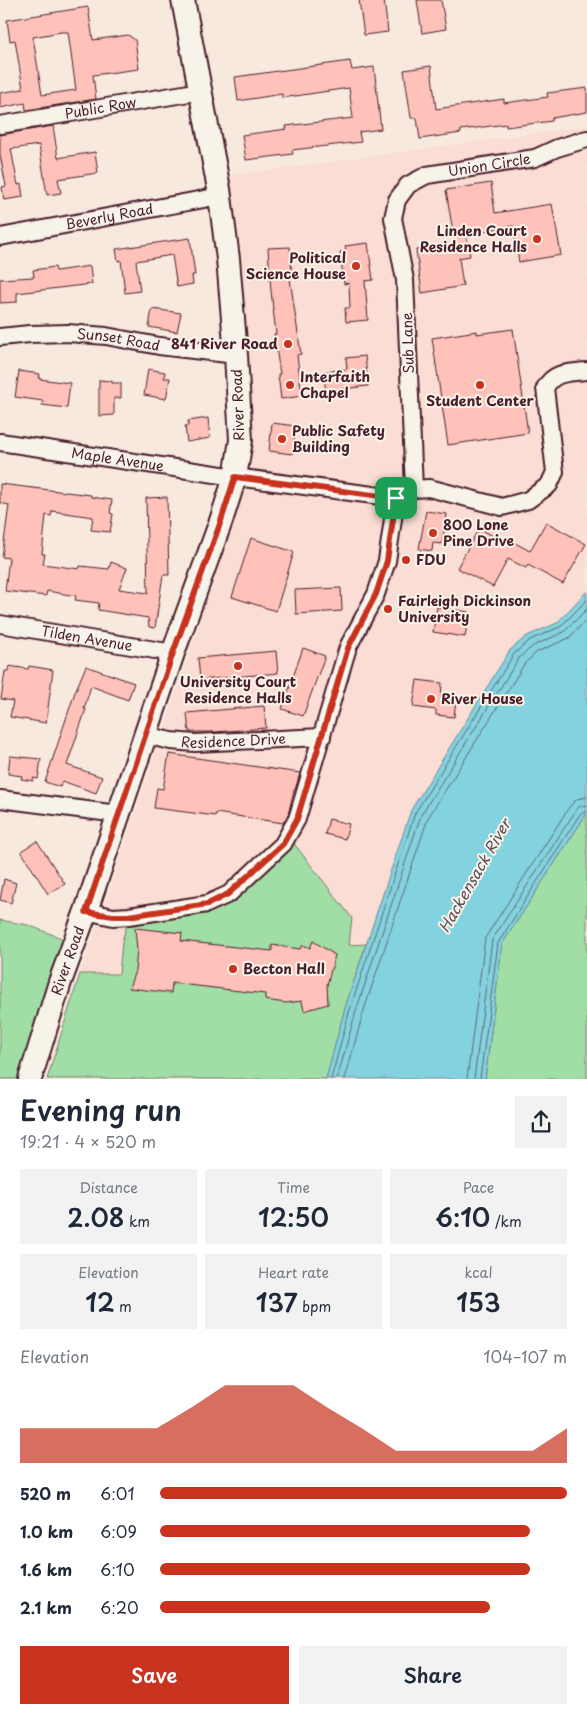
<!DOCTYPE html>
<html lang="en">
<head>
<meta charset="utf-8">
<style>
  :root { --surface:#fff; --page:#f2f2f3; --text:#1f2937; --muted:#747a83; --accent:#c8321e }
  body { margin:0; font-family:"Playpen Sans",sans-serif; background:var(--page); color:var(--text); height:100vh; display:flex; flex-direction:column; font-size:19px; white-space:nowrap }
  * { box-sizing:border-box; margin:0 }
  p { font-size:16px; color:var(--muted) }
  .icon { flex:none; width:28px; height:28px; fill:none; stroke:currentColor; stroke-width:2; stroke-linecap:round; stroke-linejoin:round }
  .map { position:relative; height:1079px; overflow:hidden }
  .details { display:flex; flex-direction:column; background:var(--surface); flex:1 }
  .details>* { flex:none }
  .pin { position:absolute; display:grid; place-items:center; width:42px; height:42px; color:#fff; margin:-21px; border-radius:10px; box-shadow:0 2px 8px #0006 }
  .round { display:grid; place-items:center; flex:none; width:52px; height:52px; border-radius:0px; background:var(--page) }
  .summary { display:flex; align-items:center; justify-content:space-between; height:85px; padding:0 20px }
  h1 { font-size:28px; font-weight:600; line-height:38px }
  .figures { display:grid; grid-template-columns:repeat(3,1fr); gap:8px; height:85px; padding:5px 20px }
  .figures div { display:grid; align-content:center; border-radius:0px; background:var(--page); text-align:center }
  .figures b { font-size:25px; font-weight:600 }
  .figures small { font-size:14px; font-weight:400 }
  .figures p { font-size:14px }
  .chart { height:140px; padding:10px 20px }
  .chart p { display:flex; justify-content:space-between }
  .chart svg { width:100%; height:90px; margin-top:5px; fill:var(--accent); opacity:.7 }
  .cta { display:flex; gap:10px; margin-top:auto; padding:10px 20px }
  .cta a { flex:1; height:58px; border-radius:0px; background:var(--accent); color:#fff; font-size:20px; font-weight:600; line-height:58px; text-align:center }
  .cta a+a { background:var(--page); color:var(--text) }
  ul { padding:0 20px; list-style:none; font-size:16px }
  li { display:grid; grid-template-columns:80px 60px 1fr; align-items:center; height:38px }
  li i { height:12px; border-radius:6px; background:var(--accent) }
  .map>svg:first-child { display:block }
  .built { fill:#faddd4 }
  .green { fill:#a0dea6; stroke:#757e68 }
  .water { fill:#83d2df; stroke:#6c8a97 }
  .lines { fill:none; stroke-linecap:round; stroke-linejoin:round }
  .shore { stroke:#616773; stroke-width:1 }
  .building { fill:#fec2ba; stroke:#4a1f2b; fill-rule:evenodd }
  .street-casing { stroke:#4a1f2b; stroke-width:20 }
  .secondary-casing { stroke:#4a1f2b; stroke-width:26 }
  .street { stroke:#f7f3e8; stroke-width:16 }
  .secondary { stroke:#f7f3e8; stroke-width:22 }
  .route-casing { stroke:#fff; stroke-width:10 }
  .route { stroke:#c8321e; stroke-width:6 }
  .poi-dot { fill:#c8321e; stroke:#f7f3e8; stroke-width:2 }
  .labels { text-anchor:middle; stroke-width:4; stroke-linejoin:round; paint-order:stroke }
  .street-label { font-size:14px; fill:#4a1f2b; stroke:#f7f3e8 }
  .poi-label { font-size:14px; font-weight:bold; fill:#4a1f2b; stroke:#f7f3e8; text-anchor:start }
  .water-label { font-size:15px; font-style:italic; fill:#584c58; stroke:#f7f3e8 }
</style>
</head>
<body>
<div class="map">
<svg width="587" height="1079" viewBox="0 0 587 1079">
  <rect width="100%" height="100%" fill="#f8e9df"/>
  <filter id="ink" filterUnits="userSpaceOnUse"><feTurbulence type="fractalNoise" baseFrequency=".02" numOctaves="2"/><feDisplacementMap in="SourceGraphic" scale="10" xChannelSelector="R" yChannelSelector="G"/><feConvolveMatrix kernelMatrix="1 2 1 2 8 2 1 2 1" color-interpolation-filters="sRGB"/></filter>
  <g filter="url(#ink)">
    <path class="built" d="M587 126V591L557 623 527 636 411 811 587 862V1079H47L80 974 98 924 235 519 244 484 235 230 229 176Z"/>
    <path class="green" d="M587 813V1079H485L502 944Z
      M288 836 352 918 349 945 366 944 345 1008 326 1079H47L80 974H119L122 942 129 916 207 904Z
      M0 920 28 925 74 943 30 1079H0Z"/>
    <path class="water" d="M587 591V813L502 944 485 1079H326L345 1008 411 810 510 650 527 636 557 623Z"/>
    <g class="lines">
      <path class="shore" d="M331 1079 350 1009 415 813 514 654 530 640 560 627 587 600
        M337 1079 356 1011 421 815 519 658 533 646 564 632 587 609
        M345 1079 363 1013 428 818 525 663 537 652 569 638 587 619
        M467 1079 485 938 570 806 577 799 587 797
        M474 1079 492 940 576 810 580 806 587 805
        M480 1079 498 943 580 814 587 811"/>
    </g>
    <path class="building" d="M359 0H384L388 32 364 35Z
      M417 0H441L446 29 422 33Z
      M88 7 93 40 128 35 135 40 139 69 93 75 96 99 26 110 25 103 0 108V93L23 89 15 40 10 41 7 20ZM61 32H68L76 90 42 95 33 37Z
      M350 61 352 70 374 67 381 129 359 132 361 142 292 150 293 154 246 160 242 135 287 129 286 126 353 118 349 88 282 98V94L238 101 235 77Z
      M431 66 436 109 504 99V103L548 97 547 93 587 88V112L552 118V121L506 127V124L461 130V133L420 139 417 118H411L404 70Z
      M53 126 58 158 95 152 98 173 58 179 61 193 47 195 39 145 11 149 18 185 21 184 23 197 4 200 2 187 6 186 0 155V135Z
      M491 183 495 213 552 204 561 255 519 262 513 226 466 234 470 256 459 258 463 286 422 293 416 250 455 244 446 190Z
      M190 238 195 275H192L193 284 177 287 172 255 136 261 140 291 125 293 121 260 118 261 116 249Z
      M368 243 373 280 365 281 368 320 346 322 345 308H350L349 283 344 284 340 252 346 251 345 246Z
      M290 247 292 272H289L301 354 297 355 302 396 281 399 278 374H280L274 334H276L271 291 268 248Z
      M90 266 92 284 17 293V302L0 303V279L34 277 33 270 55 267 56 271Z
      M152 309 181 313 177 332 149 327Z
      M513 329 528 433 448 445 432 338 477 331V334Z
      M365 356 368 386 326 391 323 372 347 369 346 358Z
      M148 369 165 372 164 378H170L166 399 144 395Z
      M19 371 40 374 39 379 70 383 67 408 42 405 43 401 15 397Z
      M99 380 112 381V383H121V398H114V415L99 416Z
      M208 418 210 438 187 442 185 426H188V421Z
      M272 423 296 426 292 454 269 451Z
      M0 484 91 495V497L112 500 110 513 113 514 110 532 91 530 93 517 52 511 51 516 46 515 42 554H45L43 564 79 569 80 566 109 569 111 562 127 568 119 589 148 593 146 498 167 497 169 575H163L155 628 149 627 148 618 98 610 99 603 75 600 76 596 47 591 46 596 5 591 9 558 2 557 9 505 0 503Z
      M426 511 447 514 442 544 433 543 432 551 419 549Z
      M546 522 586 544 563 584 528 565 526 568 508 559 493 587 457 568 479 528 511 546 513 542 530 551Z
      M251 538 294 552 276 611 232 597Z
      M341 588 342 611 296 614 295 590Z
      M437 607 469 612 465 637 433 632Z
      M303 648 325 656 303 716 282 709Z
      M276 651 278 673 200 680 198 658Z
      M9 666 28 669 29 666 53 670 46 723 10 717 13 701 1 699 5 671H8Z
      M86 666 134 683 128 700 91 686 84 709H86L67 765 102 777 96 793 62 781 60 787 45 782 75 692Z
      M417 680 442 683 441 698 456 700 454 717 436 715V710L413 707Z
      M264 706 266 728 215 732H189L187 713Z
      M169 754 300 773 295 790H294L288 815 283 823 216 813V816L154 808 157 788 163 789Z
      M10 756 41 759 38 779 33 778V781L21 779 22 776 8 774Z
      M329 819 349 824 345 839 325 834Z
      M37 841 65 884 48 894 21 851Z
      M4 879 16 883 11 903 0 900Z
      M135 928 182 933 181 941 272 951V945L300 949 303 945 310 948 313 941 335 955 327 985 328 1004 304 1011 302 1001 286 1003 265 1000V994L172 983 171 993 129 988 135 971 137 950Z"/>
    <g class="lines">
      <defs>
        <g id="street">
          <path id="s1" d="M0 125 201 91"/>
          <path id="s2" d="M0 237 220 196"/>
          <path id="s3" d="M0 337 30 334 68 333 106 336 159 346 236 355"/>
          <path id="s4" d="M0 442 235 477 396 498 387 561 376 594 348 647 297 819 283 844 229 894 207 904 129 916 113 917 86 911"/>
          <path id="s5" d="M414 489 405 280 393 218 397 200 408 185 427 175 535 158 557 148 587 139"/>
          <path d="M405 493 414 489 429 488 502 507 528 500 549 485 555 472 545 388C554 371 569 373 587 371"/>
          <path id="s6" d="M0 624 173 653"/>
          <path id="s7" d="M145 735 171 741 195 743 322 737"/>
          <path d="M0 799 118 814"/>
        </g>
        <g id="secondary">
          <path id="s8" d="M30 1079 60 982 86 911 173 653 221 521 235 477 241 440 236 355 228 259 219 189 183 0"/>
        </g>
      </defs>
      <use href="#street" class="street-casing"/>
      <use href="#secondary" class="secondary-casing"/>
      <use href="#street" class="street"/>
      <use href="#secondary" class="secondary"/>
    </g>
  </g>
  <g class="lines" filter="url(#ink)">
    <defs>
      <path id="route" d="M235 477 396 498 387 561 376 594 348 648 297 819 283 844 228 894 208 904 128 916H113L86 912 173 653 221 521Z"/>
    </defs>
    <use href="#route" class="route-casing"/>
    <use href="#route" class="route"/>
  </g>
  <g class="poi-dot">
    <circle cx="537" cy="239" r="5"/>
    <circle cx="356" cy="266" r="5"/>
    <circle cx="288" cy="344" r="5"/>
    <circle cx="290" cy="385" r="5"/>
    <circle cx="480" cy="385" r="5"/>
    <circle cx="282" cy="439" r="5"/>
    <circle cx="433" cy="533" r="5"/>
    <circle cx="406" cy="560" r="5"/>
    <circle cx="388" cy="609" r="5"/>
    <circle cx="238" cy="666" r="5"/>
    <circle cx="431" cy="699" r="5"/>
    <circle cx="233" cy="969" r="5"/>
  </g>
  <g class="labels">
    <g class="street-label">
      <text dy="5" stroke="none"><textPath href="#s1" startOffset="102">Public Row</textPath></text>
      <text dy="5" stroke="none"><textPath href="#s5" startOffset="394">Union Circle</textPath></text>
      <text dy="5" stroke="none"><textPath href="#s2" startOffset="111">Beverly Road</textPath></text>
      <text dy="5" stroke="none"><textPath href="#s3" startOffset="119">Sunset Road</textPath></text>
      <text transform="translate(408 343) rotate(-92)" y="5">Sub Lane</text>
      <text transform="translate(238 405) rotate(-92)" y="5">River Road</text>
      <text dy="5" stroke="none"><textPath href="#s4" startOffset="119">Maple Avenue</textPath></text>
      <text dy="5" stroke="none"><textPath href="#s6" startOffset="88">Tilden Avenue</textPath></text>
      <text dy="5" stroke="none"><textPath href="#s7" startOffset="89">Residence Drive</textPath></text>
      <text dy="5" stroke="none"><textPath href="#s8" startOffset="124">River Road</textPath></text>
    </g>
    <g class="poi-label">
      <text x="527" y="236" text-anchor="end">Linden Court<tspan x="527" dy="16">Residence Halls</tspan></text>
      <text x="346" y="263" text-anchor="end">Political<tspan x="346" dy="16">Science House</tspan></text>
      <text x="278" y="349" text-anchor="end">841 River Road</text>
      <text x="300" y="382">Interfaith<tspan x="300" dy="16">Chapel</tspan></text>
      <text x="480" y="406" text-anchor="middle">Student Center</text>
      <text x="292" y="436">Public Safety<tspan x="292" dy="16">Building</tspan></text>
      <text x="443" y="530">800 Lone<tspan x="443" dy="16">Pine Drive</tspan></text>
      <text x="416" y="565">FDU</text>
      <text x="398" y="606">Fairleigh Dickinson<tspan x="398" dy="16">University</tspan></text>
      <text x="238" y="687" text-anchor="middle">University Court<tspan x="238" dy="16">Residence Halls</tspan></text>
      <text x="441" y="704">River House</text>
      <text x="243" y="974">Becton Hall</text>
    </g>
    <g class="water-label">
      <text transform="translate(475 876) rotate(-60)" y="5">Hackensack River</text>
    </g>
  </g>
</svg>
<div class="pin" style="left:396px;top:498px;background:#1e9e55"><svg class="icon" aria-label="arrive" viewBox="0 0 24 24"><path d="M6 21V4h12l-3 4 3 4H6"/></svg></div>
</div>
<section class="details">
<div class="summary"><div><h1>Evening run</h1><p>19:21 · 4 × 520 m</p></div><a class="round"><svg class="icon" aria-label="share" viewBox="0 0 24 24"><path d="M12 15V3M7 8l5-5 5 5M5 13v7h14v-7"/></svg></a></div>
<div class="figures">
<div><p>Distance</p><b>2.08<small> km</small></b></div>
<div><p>Time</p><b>12:50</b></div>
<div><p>Pace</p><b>6:10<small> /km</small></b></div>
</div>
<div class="figures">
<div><p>Elevation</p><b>12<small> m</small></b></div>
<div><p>Heart rate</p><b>137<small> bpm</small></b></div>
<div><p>kcal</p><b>153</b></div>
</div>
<div class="chart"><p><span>Elevation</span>104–107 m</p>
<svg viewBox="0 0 160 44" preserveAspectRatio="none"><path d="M0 44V27L10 27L20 27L30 27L40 27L50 17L60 6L70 6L80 6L90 17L100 27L110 38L120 38L130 38L140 38L150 38L160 27V44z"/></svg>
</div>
<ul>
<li><b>520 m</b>6:01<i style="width:100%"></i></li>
<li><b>1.0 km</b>6:09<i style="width:91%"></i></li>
<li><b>1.6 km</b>6:10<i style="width:91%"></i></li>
<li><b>2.1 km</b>6:20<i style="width:81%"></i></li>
</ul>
<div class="cta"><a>Save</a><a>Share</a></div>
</section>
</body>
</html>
